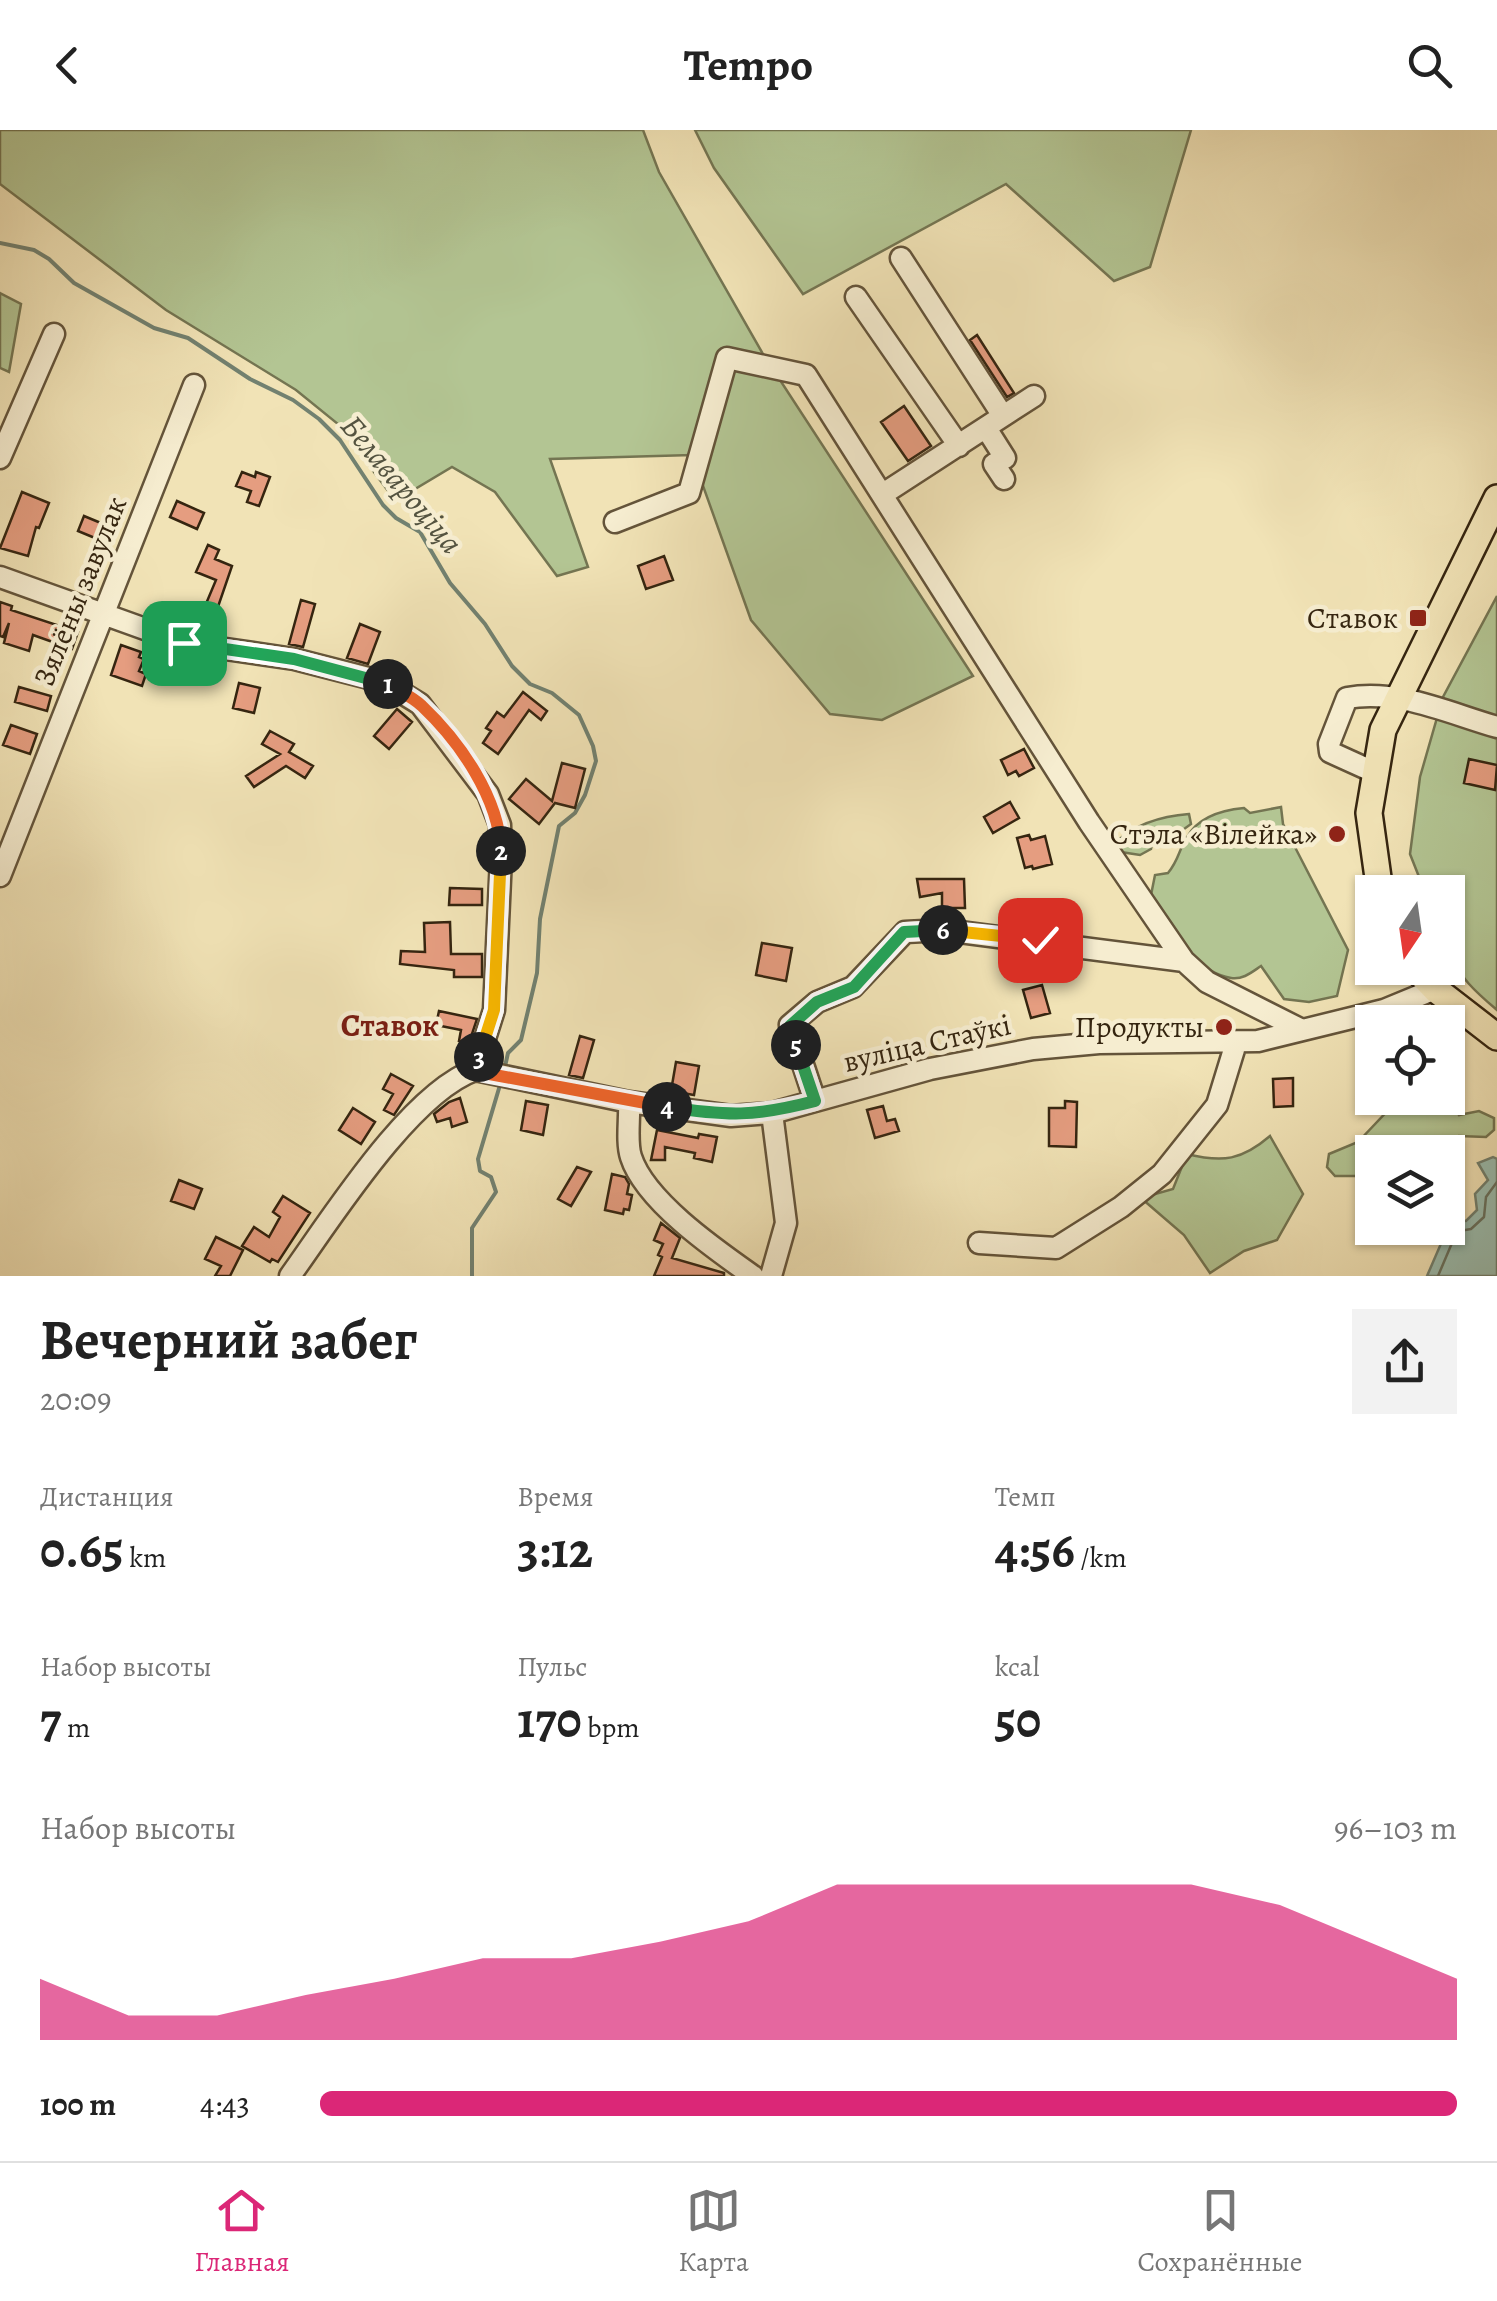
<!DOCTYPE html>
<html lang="ru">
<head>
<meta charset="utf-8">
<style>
  :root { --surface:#fff; --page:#f2f2f2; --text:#222; --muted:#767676; --line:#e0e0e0; --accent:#db2777 }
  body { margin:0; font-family:Alegreya,serif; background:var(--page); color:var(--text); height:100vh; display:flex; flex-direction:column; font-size:38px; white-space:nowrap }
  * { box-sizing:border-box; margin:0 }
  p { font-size:32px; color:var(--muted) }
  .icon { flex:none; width:55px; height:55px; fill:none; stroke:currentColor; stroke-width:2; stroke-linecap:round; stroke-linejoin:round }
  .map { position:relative; height:1146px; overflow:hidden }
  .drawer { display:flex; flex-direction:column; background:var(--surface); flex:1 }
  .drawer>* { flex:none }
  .needle { width:65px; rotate:193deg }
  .buttons { position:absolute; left:1355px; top:745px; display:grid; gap:20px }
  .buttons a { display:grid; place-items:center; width:110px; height:110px; border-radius:0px; background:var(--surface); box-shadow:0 2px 8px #0004; font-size:50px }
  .pin { position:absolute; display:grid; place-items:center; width:85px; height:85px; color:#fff; margin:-42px; border-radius:20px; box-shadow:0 5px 15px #0006 }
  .km { position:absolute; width:50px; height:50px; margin:-25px; border-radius:50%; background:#222; color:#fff; font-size:28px; line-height:50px; text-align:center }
  .round { display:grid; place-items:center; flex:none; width:105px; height:105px; border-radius:0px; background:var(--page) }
  .headline { display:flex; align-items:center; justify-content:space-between; height:170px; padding:0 40px }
  h1 { font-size:55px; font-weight:600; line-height:75px }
  .stats { display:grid; grid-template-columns:repeat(3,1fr); gap:15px; height:170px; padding:10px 40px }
  .stats div { display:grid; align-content:center }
  .stats b { font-size:50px; font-weight:600 }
  .stats small { font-size:28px; font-weight:400 }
  .stats p { font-size:28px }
  .chart { height:280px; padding:20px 40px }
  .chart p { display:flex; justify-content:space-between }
  .chart svg { width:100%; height:180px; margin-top:10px; fill:var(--accent); opacity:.7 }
  ul { padding:0 40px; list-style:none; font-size:32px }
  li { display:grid; grid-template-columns:160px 120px 1fr; align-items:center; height:75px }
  li i { height:25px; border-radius:12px; background:var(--accent) }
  header { display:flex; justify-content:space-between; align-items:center; height:130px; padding:0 40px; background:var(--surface); font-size:45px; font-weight:600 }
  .dock { display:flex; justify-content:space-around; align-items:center; height:140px; border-top:2px solid var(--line); background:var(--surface); font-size:28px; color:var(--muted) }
  .dock a { display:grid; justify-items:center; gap:5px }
  .dock .active { color:var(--accent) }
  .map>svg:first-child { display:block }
  .green { fill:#b3c593; stroke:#747552; stroke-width:2.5 }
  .water { fill:#9bbeb0; stroke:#728170; stroke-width:2.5 }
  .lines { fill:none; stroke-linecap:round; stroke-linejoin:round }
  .shore { stroke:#687260; stroke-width:2.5 }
  .stream { stroke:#728170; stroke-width:4 }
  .building { fill:#e59d80; stroke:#352510; stroke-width:2.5 }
  .minor-casing { stroke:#64543a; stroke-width:25 }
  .major-casing { stroke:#352510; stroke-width:30 }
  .minor { stroke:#f6edd0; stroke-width:20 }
  .major { stroke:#f1e3b6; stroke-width:25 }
  .split-1-casing { stroke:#fff; stroke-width:20 }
  .split-2-casing { stroke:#fff; stroke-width:20 }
  .split-3-casing { stroke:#fff; stroke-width:20 }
  .split-4-casing { stroke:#fff; stroke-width:20 }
  .split-5-casing { stroke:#fff; stroke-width:20 }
  .split-6-casing { stroke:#fff; stroke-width:20 }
  .split-7-casing { stroke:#fff; stroke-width:20 }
  .split-1 { stroke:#22a559; stroke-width:12 }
  .split-2 { stroke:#f0652b; stroke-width:12 }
  .split-3 { stroke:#f5b400; stroke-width:12 }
  .split-4 { stroke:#f0652b; stroke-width:12 }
  .split-5 { stroke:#22a559; stroke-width:12 }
  .split-6 { stroke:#22a559; stroke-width:12 }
  .split-7 { stroke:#f5b400; stroke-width:12 }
  .poi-dot { fill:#8f2418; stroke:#f6edd0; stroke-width:4 }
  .labels { text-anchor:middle; stroke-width:9; stroke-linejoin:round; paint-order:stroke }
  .street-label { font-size:30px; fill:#352510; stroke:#f6edd0 }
  .poi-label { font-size:30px; fill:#352510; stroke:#f6edd0; text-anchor:end }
  .water-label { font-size:32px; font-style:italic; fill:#545340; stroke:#f6edd0 }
  .neighbourhood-label { font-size:32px; font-weight:bold; fill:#7a1f14; stroke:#f6edd0 }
</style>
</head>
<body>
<header><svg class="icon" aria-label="back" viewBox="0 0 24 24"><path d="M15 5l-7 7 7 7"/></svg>Tempo<svg class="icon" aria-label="search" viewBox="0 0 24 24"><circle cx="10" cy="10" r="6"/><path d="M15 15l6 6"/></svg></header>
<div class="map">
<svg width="1497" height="1146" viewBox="0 0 1497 1146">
  <rect width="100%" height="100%" fill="#f1e3b6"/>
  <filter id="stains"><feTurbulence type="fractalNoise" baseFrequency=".002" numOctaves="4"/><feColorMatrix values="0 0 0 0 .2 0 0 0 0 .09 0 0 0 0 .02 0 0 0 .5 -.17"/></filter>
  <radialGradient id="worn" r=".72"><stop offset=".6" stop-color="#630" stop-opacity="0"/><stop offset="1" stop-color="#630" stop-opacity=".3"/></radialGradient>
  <path class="green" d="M0 0H643L659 42 763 224 973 546 882 590 830 584 751 490 692 325 550 329 588 437 557 446 495 362 452 337 410 362 391 365 338 294 296 260 166 180 0 54Z
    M695 0H1191L1150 137 1114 151 1006 54 803 164 714 38Z
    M0 163 21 174 9 242 0 238Z
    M1497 466V880C1446 837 1448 827 1448 762H1425L1410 724 1420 647 1443 567Z
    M1281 677 1283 694 1348 820 1337 866 1309 872 1284 869 1261 836C1252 842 1243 850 1231 848 1194 842 1169 798 1150 770L1155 745 1168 743C1179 730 1179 719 1187 707 1199 686 1222 680 1244 678L1250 683Z
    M1189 684 1191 694 1180 702 1173 700 1167 711 1153 710 1151 719 1140 725 1121 722 1116 712C1137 693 1162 686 1189 684Z
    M1397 971 1423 977 1435 973 1453 976 1459 985 1479 981 1494 988V1000L1486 1007 1459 1006 1448 1034V1022H1434L1429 1016 1428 1022H1372V1064L1362 1066 1359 1046H1335L1327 1037 1329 1024 1358 1012Z
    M1270 1006 1303 1064 1277 1110 1244 1121 1210 1143 1184 1105 1141 1068 1173 1059 1187 1024C1223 1033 1242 1030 1270 1006Z"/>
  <path class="water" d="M1493 1027 1497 1029V1146H1427L1443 1109 1439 1098H1448V1089L1466 1091 1477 1080 1475 1064 1488 1050 1478 1033Z"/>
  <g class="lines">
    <path class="shore" d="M1438 1146 1452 1113 1454 1102 1471 1099 1484 1087 1486 1067 1497 1052"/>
    <path class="stream" d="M0 113 34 120 49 129 74 153 154 198 188 208 250 249 293 270 319 289 340 310 383 375 396 388 420 402 450 453 485 494 512 536 530 554 552 563 579 585 593 616 596 631 585 665 575 683 559 696 540 789 537 843 521 910 508 923 504 941
      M472 1146V1098L496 1062 491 1047 480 1041 478 1029 500 955"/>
  </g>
  <path class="building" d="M977 205 1014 263 1007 267 970 210Z
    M904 276 931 316 908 331 881 292Z
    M242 342 255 347 256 342 270 347 259 376 247 372 251 361 236 356Z
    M22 362 49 373 39 398 36 397 28 426 0 418Z
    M177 371 204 383 197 399 170 387Z
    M84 386 113 398 107 413 78 401Z
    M208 415 219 420 215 429 232 436 209 503 195 500 216 450 196 442Z
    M664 426 673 450 646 459 638 436Z
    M301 470 315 474 303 517 289 514Z
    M0 472 12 476 11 480 78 502 72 519 33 505 29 521 4 513 9 493 3 507 0 506Z
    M360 494 380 502 368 534 347 528Z
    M121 515 141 522 139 527 144 529 139 541 146 544 142 556 111 545Z
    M239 553 260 558 254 583 233 578Z
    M19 557 51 566 47 581 15 572Z
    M523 562 547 581 541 590 529 580 498 624 483 613 491 601 486 598 497 582 504 587Z
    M397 579 412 592 389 619 374 606Z
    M11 595 37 604 30 624 3 615Z
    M270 601 294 614 289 622 313 636 305 648 286 636 254 657 246 646 280 624 262 614Z
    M1024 619 1034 638 1019 646 1016 641 1008 645 1001 630Z
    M1469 629 1497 635 1495 660 1464 653Z
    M562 633 585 639 575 678 555 673 539 694 509 669 526 649 552 671Z
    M1010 672 1019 688 993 703 984 687Z
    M1029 705 1031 710 1045 706 1052 734 1033 739 1032 736 1025 738 1017 708Z
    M917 749H964L965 778H942V763L920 767Z
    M450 758 482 759V775H449Z
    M1025 773 1076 787 1073 803 1020 792Z
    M450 792 451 824H482V847H454V840L400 834 401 821 425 822 424 793Z
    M762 813 792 818 786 851 756 845Z
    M1042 855 1050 883 1031 888 1023 860Z
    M439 881 477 889 469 913 459 911 461 900 436 895Z
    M580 906 594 910 583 948 569 945Z
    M676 932 699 936 694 965 671 961Z
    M391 944 413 956 394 985 384 980 393 964 383 959Z
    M1293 948V976L1274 977 1273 949Z
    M460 968 467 992 452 997 450 988 437 992 434 984 449 972Z
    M526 971 548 975 543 1005 521 1000Z
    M1065 971 1077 972 1076 1017 1049 1016V978H1065Z
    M883 976 887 991 895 989 899 1001 875 1008 867 980Z
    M353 978 375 992 361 1014 339 1000Z
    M657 1000 698 1008 699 1004 717 1007 712 1032 694 1028 695 1023 665 1017V1030H651Z
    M577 1037 591 1042 571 1076 558 1069Z
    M612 1044 625 1047 629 1054 627 1064 632 1065 629 1080 624 1079 623 1084 605 1080Z
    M179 1050 202 1059 194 1079 171 1071Z
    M283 1066 310 1083 278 1132 272 1129 270 1132 242 1116 254 1097 269 1107 280 1087 273 1082Z
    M661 1093 680 1108 672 1128 724 1143V1146H654L662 1127 658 1125 663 1114 654 1110Z
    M216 1107 243 1120 230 1146H215L221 1136 205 1129Z"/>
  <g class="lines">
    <defs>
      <path id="minor" d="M901 128 1003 286
        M856 167 959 316
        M986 298 1005 328 994 334 1004 349
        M0 328 54 204
        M883 364 1034 266
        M615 392 689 363 727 228 806 245 1089 692 1184 831 1207 852 1302 900
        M0 447 184 513 294 529 384 552 420 574 488 664 500 695 501 728 494 880 475 940
        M1374 642 1330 622 1329 614 1347 568C1399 559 1448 583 1497 597
        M0 746 194 255
        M815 971 790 895 817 872 853 857 905 802 944 800 1184 831
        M629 972C630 988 626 1012 631 1027 645 1071 716 1120 753 1146
        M979 1113 1056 1118 1121 1077 1162 1044 1217 975 1236 913
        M290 1146C331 1089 410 963 475 940L629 972 731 986 772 983 930 939 1033 919 1099 913 1258 911 1384 880 1435 859
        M771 1146 786 1093 772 983"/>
      <path id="major" d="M1380 762 1369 683 1383 600 1497 368
        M1415 838 1435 859 1497 907"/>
    </defs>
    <use href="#minor" class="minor-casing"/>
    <use href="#major" class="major-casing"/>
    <use href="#minor" class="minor"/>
    <use href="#major" class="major"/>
  </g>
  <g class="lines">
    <defs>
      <path id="split-1" d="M184 513 294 529 388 554"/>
      <path id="split-2" d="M388 554C399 561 413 567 422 576 460 612 499 668 501 721"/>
      <path id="split-3" d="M479 927 494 880 501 721"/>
      <path id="split-4" d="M479 927 474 940 484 943 667 977"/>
      <path id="split-5" d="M667 977C728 986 754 987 815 971L796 915"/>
      <path id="split-6" d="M796 915 790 896 817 872 854 857 904 802 943 800"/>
      <path id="split-7" d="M943 800 1040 810"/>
    </defs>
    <use href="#split-1" class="split-1-casing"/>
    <use href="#split-2" class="split-2-casing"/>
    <use href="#split-3" class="split-3-casing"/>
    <use href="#split-4" class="split-4-casing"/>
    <use href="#split-5" class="split-5-casing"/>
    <use href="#split-6" class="split-6-casing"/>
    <use href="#split-7" class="split-7-casing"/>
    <use href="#split-1" class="split-1"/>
    <use href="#split-2" class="split-2"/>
    <use href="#split-3" class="split-3"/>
    <use href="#split-4" class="split-4"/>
    <use href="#split-5" class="split-5"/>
    <use href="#split-6" class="split-6"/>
    <use href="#split-7" class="split-7"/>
  </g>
  <g class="poi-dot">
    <rect x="1408" y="478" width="20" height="20" rx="5"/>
    <circle cx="1337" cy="704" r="10"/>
    <circle cx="1224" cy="897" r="10"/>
  </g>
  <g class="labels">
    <g class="street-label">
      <text transform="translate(80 461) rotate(-68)" y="10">Зялёны завулак</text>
      <text transform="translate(927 913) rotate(-13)" y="10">вуліца Стаўкі</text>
    </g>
    <g class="poi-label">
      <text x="1398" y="498">Ставок</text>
      <text x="1317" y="714">Стэла «Вілейка»</text>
      <text x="1204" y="907">Продукты</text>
    </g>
    <g class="water-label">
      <text transform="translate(402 354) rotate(50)" y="11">Белавароціца</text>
    </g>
    <g class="neighbourhood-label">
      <text x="390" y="906">Ставок</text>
    </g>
  </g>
  <rect width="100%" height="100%" filter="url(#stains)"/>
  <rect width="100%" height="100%" fill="url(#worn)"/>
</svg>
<div class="buttons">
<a><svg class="needle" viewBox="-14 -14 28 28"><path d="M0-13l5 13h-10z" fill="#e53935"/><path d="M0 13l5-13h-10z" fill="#767676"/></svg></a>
<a><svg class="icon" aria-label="locate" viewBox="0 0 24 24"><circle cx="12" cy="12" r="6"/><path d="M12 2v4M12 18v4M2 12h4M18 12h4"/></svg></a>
<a><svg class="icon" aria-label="layers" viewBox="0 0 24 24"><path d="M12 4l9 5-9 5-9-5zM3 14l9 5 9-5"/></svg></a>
</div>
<div class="pin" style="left:184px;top:513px;background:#1e9e55"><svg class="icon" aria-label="arrive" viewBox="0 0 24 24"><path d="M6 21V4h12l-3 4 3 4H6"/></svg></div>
<div class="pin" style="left:1040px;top:810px;background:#d93025"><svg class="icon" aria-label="check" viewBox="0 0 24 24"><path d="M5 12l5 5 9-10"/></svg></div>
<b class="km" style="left:388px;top:554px">1</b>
<b class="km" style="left:501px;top:721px">2</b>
<b class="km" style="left:479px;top:927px">3</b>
<b class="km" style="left:667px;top:977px">4</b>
<b class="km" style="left:796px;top:915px">5</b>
<b class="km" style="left:943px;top:800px">6</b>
</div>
<section class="drawer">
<div class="headline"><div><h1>Вечерний забег</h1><p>20:09</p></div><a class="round"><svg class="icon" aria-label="share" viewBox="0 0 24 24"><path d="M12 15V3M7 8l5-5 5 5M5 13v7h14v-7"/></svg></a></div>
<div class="stats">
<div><p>Дистанция</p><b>0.65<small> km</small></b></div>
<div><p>Время</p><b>3:12</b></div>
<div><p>Темп</p><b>4:56<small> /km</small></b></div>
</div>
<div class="stats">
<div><p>Набор высоты</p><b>7<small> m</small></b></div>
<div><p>Пульс</p><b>170<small> bpm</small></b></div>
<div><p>kcal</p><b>50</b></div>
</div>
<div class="chart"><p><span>Набор высоты</span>96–103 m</p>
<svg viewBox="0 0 160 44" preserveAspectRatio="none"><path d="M0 44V29L10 38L20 38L30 33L40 29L50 24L60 24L70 20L80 15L90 6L100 6L110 6L120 6L130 6L140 11L150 20L160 29V44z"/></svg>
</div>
<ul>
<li><b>100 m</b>4:43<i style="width:100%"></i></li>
</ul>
</section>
<nav class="dock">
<a class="active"><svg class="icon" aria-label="home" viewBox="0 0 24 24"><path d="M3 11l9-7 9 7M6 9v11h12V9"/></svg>Главная</a>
<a><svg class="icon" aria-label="map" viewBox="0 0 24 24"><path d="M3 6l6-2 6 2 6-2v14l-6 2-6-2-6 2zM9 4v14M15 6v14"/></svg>Карта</a>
<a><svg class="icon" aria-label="saved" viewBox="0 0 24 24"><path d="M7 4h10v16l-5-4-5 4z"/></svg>Сохранённые</a>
</nav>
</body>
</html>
